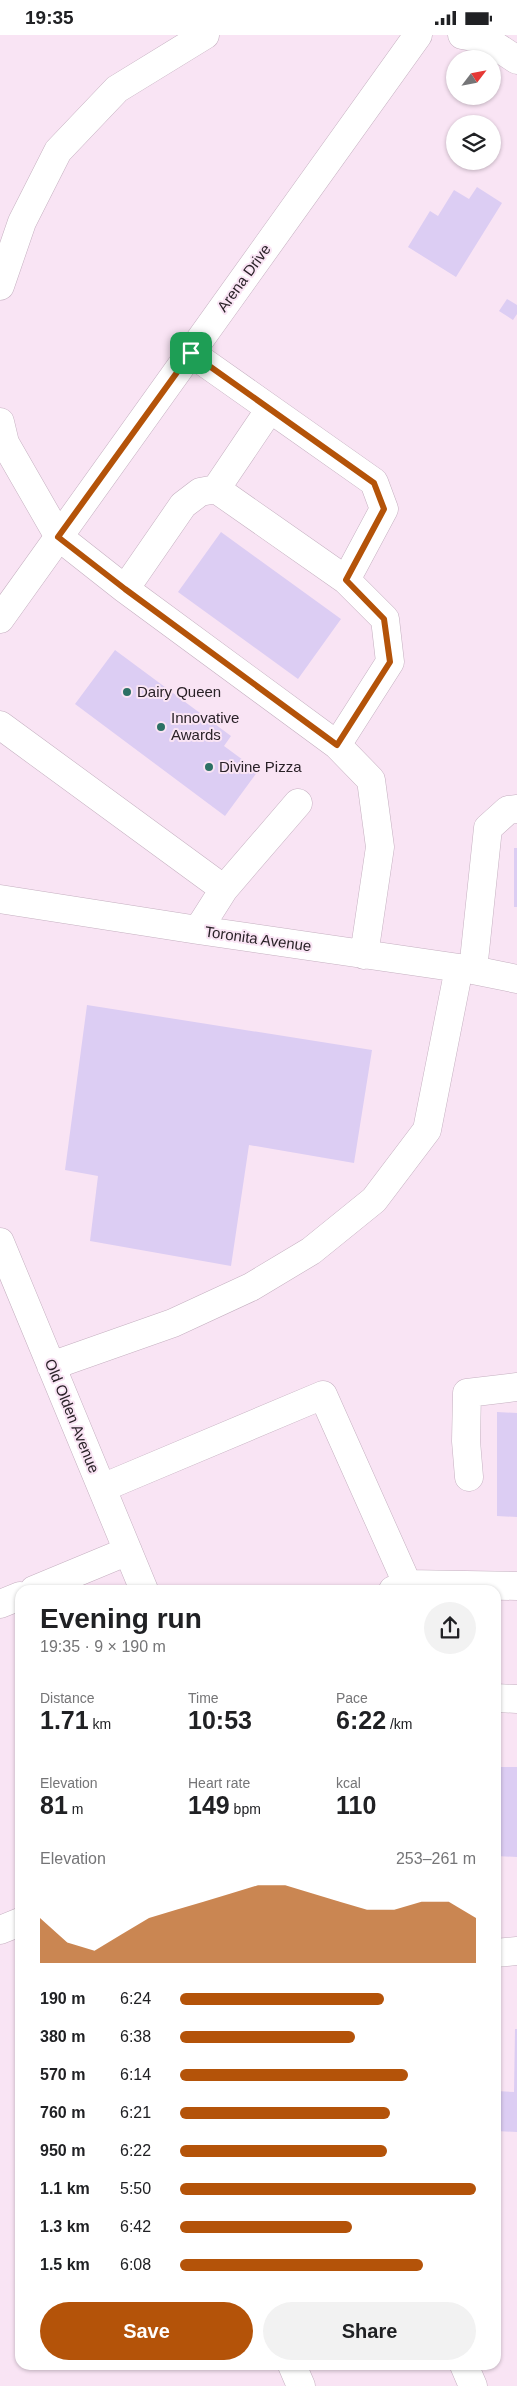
<!DOCTYPE html>
<html lang="en">
<head>
<meta charset="utf-8">
<style>
  :root { --surface:#fff; --page:#f2f2f2; --text:#202124; --muted:#757577; --accent:#b45309 }
  body { margin:0; font-family:Helvetica,sans-serif; background:var(--page); color:var(--text); height:100vh; display:flex; flex-direction:column; font-size:19px; white-space:nowrap }
  * { box-sizing:border-box; margin:0 }
  p { font-size:16px; color:var(--muted) }
  .icon { flex:none; width:28px; height:28px; fill:none; stroke:currentColor; stroke-width:2; stroke-linecap:round; stroke-linejoin:round }
  .map { position:relative; flex:1; overflow:hidden }
  .sheet { position:absolute; left:15px; top:1550px; width:486px; height:785px; display:flex; flex-direction:column; background:var(--surface); border-radius:15px; box-shadow:0 1px 4px #0004 }
  .sheet>* { flex:none }
  .needle { width:32px; rotate:58deg }
  .tools { position:absolute; left:446px; top:15px; display:grid; gap:10px }
  .tools a { display:grid; place-items:center; width:55px; height:55px; border-radius:50%; background:var(--surface); box-shadow:0 1px 4px #0004; font-size:25px }
  .pin { position:absolute; display:grid; place-items:center; width:42px; height:42px; color:#fff; margin:-21px; border-radius:10px; box-shadow:0 2px 8px #0006 }
  .round { display:grid; place-items:center; flex:none; width:52px; height:52px; border-radius:26px; background:var(--page) }
  .summary { display:flex; align-items:center; justify-content:space-between; height:85px; padding:0 25px }
  h1 { font-size:28px; font-weight:800; line-height:38px }
  .metrics { display:grid; grid-template-columns:repeat(3,1fr); gap:8px; height:85px; padding:5px 25px }
  .metrics div { display:grid; align-content:center }
  .metrics b { font-size:25px; font-weight:800 }
  .metrics small { font-size:14px; font-weight:400 }
  .metrics p { font-size:14px }
  .chart { height:140px; padding:10px 25px }
  .chart p { display:flex; justify-content:space-between }
  .chart svg { width:100%; height:90px; margin-top:5px; fill:var(--accent); opacity:.7 }
  .button { display:flex; gap:10px; margin-top:auto; padding:10px 25px }
  .button a { flex:1; height:58px; border-radius:30px; background:var(--accent); color:#fff; font-size:20px; font-weight:800; line-height:58px; text-align:center }
  .button a+a { background:var(--page); color:var(--text) }
  ul { padding:0 25px; list-style:none; font-size:16px }
  li { display:grid; grid-template-columns:80px 60px 1fr; align-items:center; height:38px }
  li i { height:12px; border-radius:6px; background:var(--accent) }
  .status { display:flex; justify-content:space-between; align-items:center; height:35px; padding:0 25px; background:var(--surface); direction:ltr }
  .status svg { height:14px; fill:currentColor }
  .map>svg:first-child { display:block }
  .building { fill:#dccdf3 }
  .lines { fill:none; stroke-linecap:round; stroke-linejoin:round }
  .minor-casing { stroke:#c5b0c0; stroke-width:29 }
  .major-casing { stroke:#c5b0c0; stroke-width:29 }
  .minor { stroke:#fff; stroke-width:28 }
  .major { stroke:#fff; stroke-width:28 }
  .route-casing { stroke:#fff; stroke-width:10 }
  .route { stroke:#b45309; stroke-width:6 }
  .poi-dot { fill:#2c7064; stroke:#f9e4f4; stroke-width:2 }
  .labels { text-anchor:middle; stroke-width:4; stroke-linejoin:round; paint-order:stroke }
  .street-label { font-size:15px; fill:#2a2228; stroke:#f9e4f4 }
  .poi-label { font-size:15px; fill:#2a2228; stroke:#f9e4f4; text-anchor:start }
</style>
</head>
<body>
<div class="status"><b>19:35</b><svg viewBox="0 0 49 12"><path d="M0 12V9h3v3zM5 12V6h3v6zM10 12V3h3v9zM15 12V0h3v12zM26 1h20v11H26zM47 4h2v5h-2z"/></svg></div>
<div class="map">
<svg width="517" height="2351" viewBox="0 0 517 2351">
  <rect width="100%" height="100%" fill="#f9e4f4"/>
  <path class="building" d="M477 152 502 168 456 242 408 212 430 176 438 181 454 155 469 164Z
    M507 264 517 270V279L513 285 499 276Z
    M221 497 341 584 298 644 178 557Z
    M115 615 231 701 224 711 258 736 225 781 75 669Z
    M514 813H517V872H514Z
    M87 970 372 1015 354 1128 249 1110 231 1231 90 1206 98 1141 65 1135Z
    M497 1377 517 1378V1482L497 1481Z
    M496 1732H517V1822L496 1821Z
    M515 1994H517V2097L496 2096V2056L514 2057Z"/>
  <g class="lines">
    <defs>
      <path id="minor" d="M462 0 485 4 517 25
        M0 251 22 187 58 116 117 54 205 0
        M191 318 374 447 384 474 346 545
        M0 387 5 408 59 502 125 554 337 710 371 745 380 812 364 920
        M216 454 346 545 385 584 390 627 337 710
        M125 554 183 470 200 457 216 454 270 374
        M0 690 224 854
        M0 864 198 895 473 935 517 944
        M198 895 224 854 298 768
        M473 935 488 793 508 775 517 774
        M0 1207 144 1555
        M51 1331 173 1288 251 1252 311 1216 374 1165 427 1095 459 933
        M469 1442 466 1406 467 1358 517 1352
        M102 1453 323 1360 410 1555
        M34 1555 128 1516
        M393 1555 407 1549 517 1551
        M0 1569 20 1561
        M496 1663 517 1664
        M0 1895 20 1887
        M496 1918 517 1916
        M292 2330 301 2351
        M464 2330 473 2351"/>
      <path id="major" d="M0 584 418 0"/>
    </defs>
    <use href="#minor" class="minor-casing"/>
    <use href="#major" class="major-casing"/>
    <use href="#minor" class="minor"/>
    <use href="#major" class="major"/>
  </g>
  <g class="lines">
    <defs>
      <path id="route" d="M191 318 374 448 384 474 346 545 384 584 390 627 337 710 125 554 58 502Z"/>
    </defs>
    <use href="#route" class="route-casing"/>
    <use href="#route" class="route"/>
  </g>
  <g class="poi-dot">
    <circle cx="127" cy="657" r="5"/>
    <circle cx="161" cy="692" r="5"/>
    <circle cx="209" cy="732" r="5"/>
  </g>
  <g class="labels">
    <g class="street-label">
      <text transform="translate(244 243) rotate(-54)" y="5">Arena Drive</text>
      <text transform="translate(258 904) rotate(8)" y="5">Toronita Avenue</text>
      <text transform="translate(72 1381) rotate(68)" y="5">Old Olden Avenue</text>
    </g>
    <g class="poi-label">
      <text x="137" y="662">Dairy Queen</text>
      <text x="171" y="688">Innovative<tspan x="171" dy="17">Awards</tspan></text>
      <text x="219" y="737">Divine Pizza</text>
    </g>
  </g>
</svg>
<div class="tools">
<a><svg class="needle" viewBox="-14 -14 28 28"><path d="M0-13l5 13h-10z" fill="#e53935"/><path d="M0 13l5-13h-10z" fill="#757577"/></svg></a>
<a><svg class="icon" aria-label="layers" viewBox="0 0 24 24"><path d="M12 4l9 5-9 5-9-5zM3 14l9 5 9-5"/></svg></a>
</div>
<div class="pin" style="left:191px;top:318px;background:#1e9e55"><svg class="icon" aria-label="arrive" viewBox="0 0 24 24"><path d="M6 21V4h12l-3 4 3 4H6"/></svg></div>
<section class="sheet">
<div class="summary"><div><h1>Evening run</h1><p>19:35 · 9 × 190 m</p></div><a class="round"><svg class="icon" aria-label="share" viewBox="0 0 24 24"><path d="M12 15V3M7 8l5-5 5 5M5 13v7h14v-7"/></svg></a></div>
<div class="metrics">
<div><p>Distance</p><b>1.71<small> km</small></b></div>
<div><p>Time</p><b>10:53</b></div>
<div><p>Pace</p><b>6:22<small> /km</small></b></div>
</div>
<div class="metrics">
<div><p>Elevation</p><b>81<small> m</small></b></div>
<div><p>Heart rate</p><b>149<small> bpm</small></b></div>
<div><p>kcal</p><b>110</b></div>
</div>
<div class="chart"><p><span>Elevation</span>253–261 m</p>
<svg viewBox="0 0 160 44" preserveAspectRatio="none"><path d="M0 44V22L10 34L20 38L30 30L40 22L50 18L60 14L70 10L80 6L90 6L100 10L110 14L120 18L130 18L140 14L150 14L160 22V44z"/></svg>
</div>
<ul>
<li><b>190 m</b>6:24<i style="width:69%"></i></li>
<li><b>380 m</b>6:38<i style="width:59%"></i></li>
<li><b>570 m</b>6:14<i style="width:77%"></i></li>
<li><b>760 m</b>6:21<i style="width:71%"></i></li>
<li><b>950 m</b>6:22<i style="width:70%"></i></li>
<li><b>1.1 km</b>5:50<i style="width:100%"></i></li>
<li><b>1.3 km</b>6:42<i style="width:58%"></i></li>
<li><b>1.5 km</b>6:08<i style="width:82%"></i></li>
</ul>
<div class="button"><a>Save</a><a>Share</a></div>
</section>
</div>
</body>
</html>
